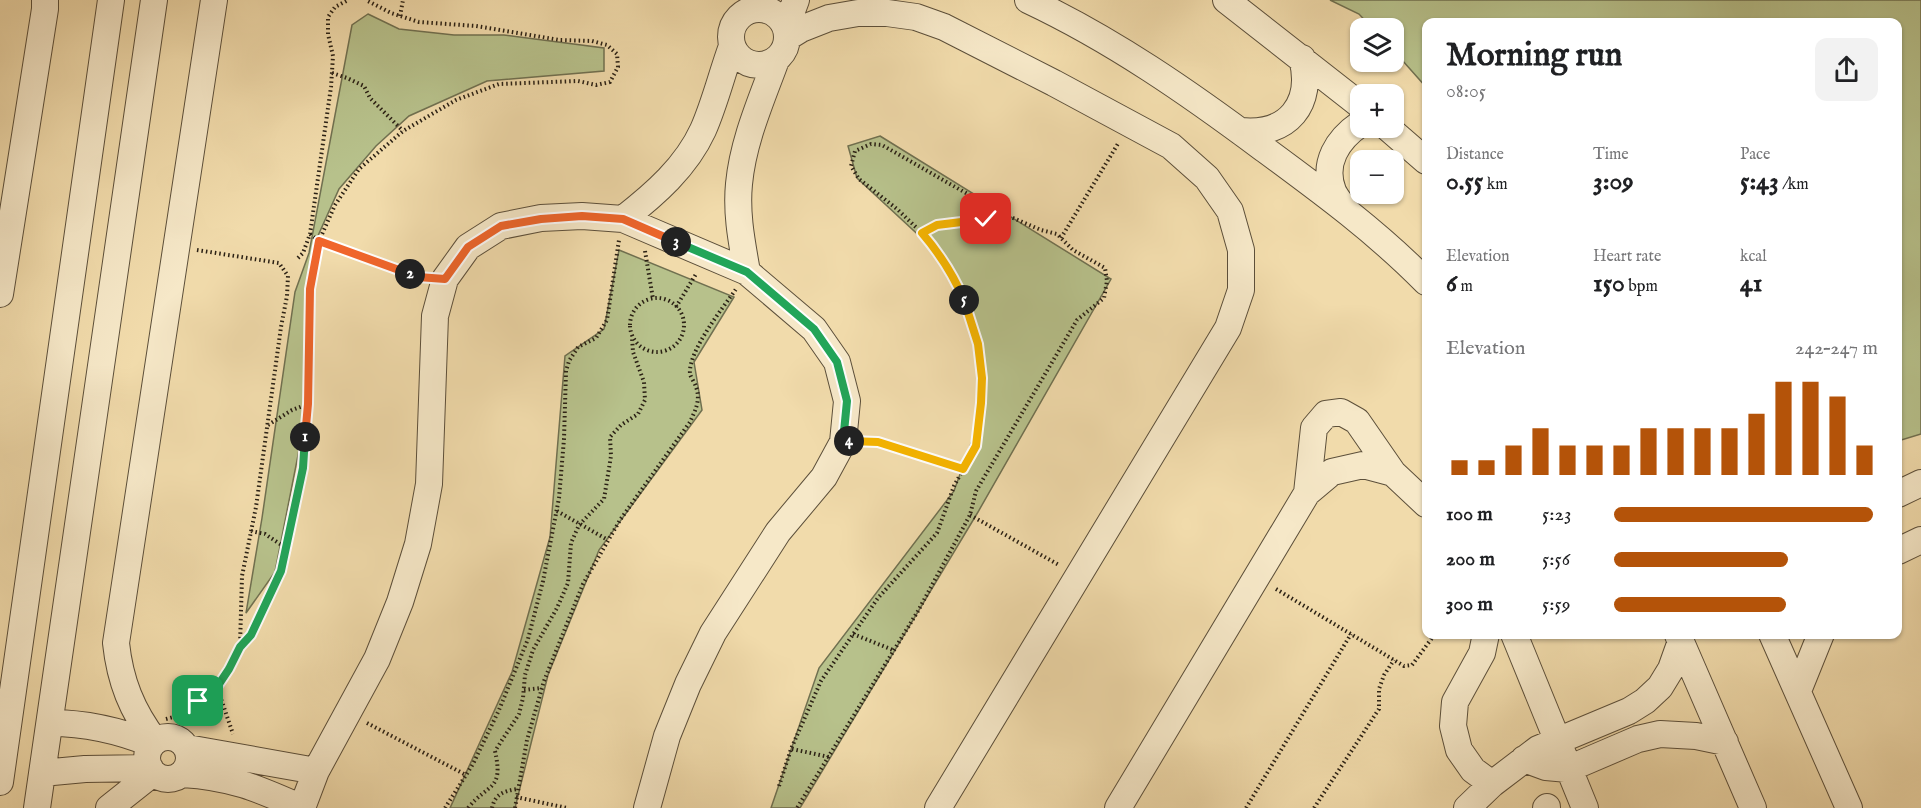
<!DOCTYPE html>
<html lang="en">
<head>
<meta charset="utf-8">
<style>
  :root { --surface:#fff; --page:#f2f2f2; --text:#202124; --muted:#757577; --accent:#b45309 }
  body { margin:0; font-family:"IM FELL English",serif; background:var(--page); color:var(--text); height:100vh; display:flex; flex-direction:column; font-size:22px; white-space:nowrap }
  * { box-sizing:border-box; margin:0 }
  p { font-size:20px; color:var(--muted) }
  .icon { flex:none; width:33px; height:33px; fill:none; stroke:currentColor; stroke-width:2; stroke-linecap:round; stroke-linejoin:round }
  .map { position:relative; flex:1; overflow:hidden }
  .details { position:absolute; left:1422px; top:18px; width:480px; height:621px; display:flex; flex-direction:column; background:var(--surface); border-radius:12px; box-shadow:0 2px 4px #0004 }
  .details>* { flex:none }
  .buttons { position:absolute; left:1350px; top:18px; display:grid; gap:12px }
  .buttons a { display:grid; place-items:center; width:54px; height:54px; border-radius:12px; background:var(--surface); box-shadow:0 2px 4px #0004; font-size:30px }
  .pin { position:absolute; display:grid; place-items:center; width:51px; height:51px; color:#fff; margin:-26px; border-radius:12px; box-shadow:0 3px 9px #0006 }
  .km { position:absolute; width:30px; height:30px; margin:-15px; border-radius:50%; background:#222; color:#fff; font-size:16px; line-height:30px; text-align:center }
  .round { display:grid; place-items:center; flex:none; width:63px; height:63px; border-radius:12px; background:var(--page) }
  .overview { display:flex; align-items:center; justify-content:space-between; height:102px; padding:0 24px }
  h1 { font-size:33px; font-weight:700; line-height:45px }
  .stats { display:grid; grid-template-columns:repeat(3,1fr); gap:9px; height:102px; padding:6px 24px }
  .stats div { display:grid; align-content:center }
  .stats b { font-size:26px; font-weight:700 }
  .stats small { font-size:16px; font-weight:400 }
  .stats p { font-size:16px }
  .chart { height:168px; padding:12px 24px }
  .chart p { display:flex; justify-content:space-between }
  .chart svg { width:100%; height:108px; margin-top:6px; stroke:var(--accent); stroke-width:6 }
  ul { padding:0 24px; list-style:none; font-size:20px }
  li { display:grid; grid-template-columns:96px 72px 1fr; align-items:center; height:45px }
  li i { height:15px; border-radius:8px; background:var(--accent) }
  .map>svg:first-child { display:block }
  .green { fill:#b7c18b; stroke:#707050; stroke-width:1.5 }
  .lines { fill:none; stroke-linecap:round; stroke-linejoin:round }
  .minor-casing { stroke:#5c4f3a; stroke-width:28 }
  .path { stroke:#2a2014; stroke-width:4; stroke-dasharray:1.5 3; stroke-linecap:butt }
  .minor { stroke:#f6e8c8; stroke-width:26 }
  .split-1-casing { stroke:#fff; stroke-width:12 }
  .split-2-casing { stroke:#fff; stroke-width:12 }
  .split-3-casing { stroke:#fff; stroke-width:12 }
  .split-4-casing { stroke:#fff; stroke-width:12 }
  .split-5-casing { stroke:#fff; stroke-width:12 }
  .split-6-casing { stroke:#fff; stroke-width:12 }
  .split-1 { stroke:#22a559; stroke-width:8 }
  .split-2 { stroke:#f0652b; stroke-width:8 }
  .split-3 { stroke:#f0652b; stroke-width:8 }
  .split-4 { stroke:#22a559; stroke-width:8 }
  .split-5 { stroke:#f5b400; stroke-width:8 }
  .split-6 { stroke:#f5b400; stroke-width:8 }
</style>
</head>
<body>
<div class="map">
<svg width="1921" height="808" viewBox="0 0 1921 808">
  <rect width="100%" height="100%" fill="#f1dbab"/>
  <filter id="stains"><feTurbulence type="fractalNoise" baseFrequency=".00333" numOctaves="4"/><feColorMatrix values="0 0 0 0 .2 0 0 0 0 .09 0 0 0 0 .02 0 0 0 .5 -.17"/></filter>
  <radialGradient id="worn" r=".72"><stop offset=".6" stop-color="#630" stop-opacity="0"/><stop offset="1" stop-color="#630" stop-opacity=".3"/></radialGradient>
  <path class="green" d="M1330 0H1921V434L1898 441V22H1426V87L1394 51V28H1372L1359 14Z
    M368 14 399 29 454 35H504L604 48V71L487 81 409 116 376 146 339 189 317 238 307 295 302 435 275 572 246 613 262 518 295 292 309 253 352 25Z
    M880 136 1111 279 978 512 800 808H771L819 668 954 491 978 424 976 324 927 243 857 178 848 146Z
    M619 250 734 297 694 362 702 410 599 550 548 675 515 808H450L512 672 550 537 565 356 604 329Z"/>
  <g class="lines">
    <defs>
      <path id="minor" d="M1028 0C1113 40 1189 93 1264 149 1321 191 1377 232 1426 282
        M1226 0 1360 105
        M731 37a28 28 0 1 1 56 0a28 28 0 1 1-56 0Z
        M786 27 796 0
        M788 37 801 29 829 18 858 13H887L916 17 944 27 1054 83 1171 146 1207 178 1230 211 1241 250V290L1228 328 938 808
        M1388 128 1426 161
        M1240 131C1288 136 1314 104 1302 58
        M1343 207C1340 202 1335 196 1333 191 1322 163 1338 139 1360 124
        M623 219C655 194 686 167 703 130 715 103 722 73 732 46
        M747 272C742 243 736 214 739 184 743 141 761 101 776 60
        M0 294 45 9V0
        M1307 493 1314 428 1326 414 1341 412 1357 421 1393 473
        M1898 494 1921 483
        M1898 551 1921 540
        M1486 634 1482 653 1455 702 1453 726 1459 750 1473 770 1492 784
        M1514 634 1585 808
        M1772 634 1849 808
        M1678 635 1753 808
        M1798 691 1821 634
        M50 723C87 723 118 730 152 744
        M147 758a21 21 0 1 1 42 0a21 21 0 1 1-42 0Z
        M155 741C132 711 120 681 116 643L214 0
        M187 748 316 771
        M1524 759 1546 767 1568 769 1638 739 1660 734 1696 736 1725 742
        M42 773 85 769 150 768
        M182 774C232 777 257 788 302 808
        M0 782 111 0
        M37 808 154 0
        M109 808 153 773
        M302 808 316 771 377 659 400 602 418 544 429 484 435 316 445 279 468 247 501 226 541 218 582 216 623 219 747 272 814 329 837 362 847 401 843 442 824 477 778 532 713 633 688 684 667 736 647 808
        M1118 808 1307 493 1332 472 1363 465 1393 473 1426 504
        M1467 808 1492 784 1538 749 1629 711 1645 701 1660 687 1671 669 1681 641
        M1546 808 1547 807"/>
    </defs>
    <use href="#minor" class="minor-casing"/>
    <path class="path" d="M400 16 403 0
      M332 73 347 78 364 86 370 98 403 131
      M922 233C948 219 980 217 1010 218
      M310 234 319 241 424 277
      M1061 238 1119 142
      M197 250 279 263 288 276 287 296 281 327 256 507 242 576 240 646
      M645 251 653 299
      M298 258 303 253 310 234 331 87 333 56 328 34V17L335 7 348 0
      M630 325a27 27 0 1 1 54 0a27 27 0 1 1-54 0Z
      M676 307 696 274
      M268 425 292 410 308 404
      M864 440 878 442 963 469
      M557 511 608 540
      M970 515 1059 565
      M251 531 265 534 286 548
      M1276 589 1404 666 1412 665 1435 634
      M853 634 893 650
      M217 687 233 734
      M524 690 542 688
      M166 719 177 716 211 689 217 687 229 669 240 647 251 635 281 571 303 468 308 404 310 289 319 241 335 205 359 169 403 131 456 100 499 84 578 81 596 85 610 82 618 67 617 54 607 45 592 41 560 40 476 26 419 22 391 13 366 0
      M367 723 466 775
      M792 749 829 757
      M779 786 791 749 821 681 878 598 937 533 954 486 976 446 981 403 982 378 978 344 968 311 955 277 939 253 922 233 897 209 859 179 851 166 855 151 871 144 882 145 999 212 1041 230 1057 234 1073 250 1105 268 1107 281 1104 298 1077 320 976 491 970 515 918 611 797 808
      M516 797 567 808
      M445 808 473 764 499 710 528 639 543 581 559 498 564 439 566 371 569 361 578 347 596 338 607 320 619 240
      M468 808C488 783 504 791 495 751L519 714 523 698 525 675 533 650 557 608 568 583 571 543 579 525 604 499 611 456 610 437 621 425 638 414 645 400 644 382 633 352 632 337
      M492 808C495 794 504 791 517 789
      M515 808 527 740 544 681 583 584 620 520 690 422C695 411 701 400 696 387 695 383 691 378 690 374 688 351 723 308 736 289
      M1246 808 1351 634
      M1314 808 1379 709V689L1384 675 1394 660"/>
    <use href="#minor" class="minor"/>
  </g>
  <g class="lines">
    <defs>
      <path id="split-1" d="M198 701 211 689 217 687 229 669 240 647 251 635 281 571 303 468 305 437"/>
      <path id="split-2" d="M305 437 308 404 310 289 319 241 410 274"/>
      <path id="split-3" d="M410 274 418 277 445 279 468 247 501 226 541 219 582 216 623 219 676 242"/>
      <path id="split-4" d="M676 242 747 272 814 329 837 362 847 401 843 442 849 441"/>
      <path id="split-5" d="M849 441 878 442 963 469 976 446 981 403 982 378 978 344 964 300"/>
      <path id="split-6" d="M964 300C953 274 940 254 922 233L937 225 986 219"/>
    </defs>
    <use href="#split-1" class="split-1-casing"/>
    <use href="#split-2" class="split-2-casing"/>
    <use href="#split-3" class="split-3-casing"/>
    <use href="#split-4" class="split-4-casing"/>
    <use href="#split-5" class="split-5-casing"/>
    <use href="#split-6" class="split-6-casing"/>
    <use href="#split-1" class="split-1"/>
    <use href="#split-2" class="split-2"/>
    <use href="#split-3" class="split-3"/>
    <use href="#split-4" class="split-4"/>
    <use href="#split-5" class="split-5"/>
    <use href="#split-6" class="split-6"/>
  </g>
  <rect width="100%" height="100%" filter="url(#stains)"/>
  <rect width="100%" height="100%" fill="url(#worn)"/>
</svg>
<div class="buttons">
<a><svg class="icon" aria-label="layers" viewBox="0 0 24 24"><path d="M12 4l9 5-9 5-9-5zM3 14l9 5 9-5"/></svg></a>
<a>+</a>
<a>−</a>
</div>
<div class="pin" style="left:198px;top:701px;background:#1e9e55"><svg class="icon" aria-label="arrive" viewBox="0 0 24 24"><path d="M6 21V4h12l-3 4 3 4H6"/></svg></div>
<div class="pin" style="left:986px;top:219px;background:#d93025"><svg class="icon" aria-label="check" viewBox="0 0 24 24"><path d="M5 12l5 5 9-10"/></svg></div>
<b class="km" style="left:305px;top:437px">1</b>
<b class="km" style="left:410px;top:274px">2</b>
<b class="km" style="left:676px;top:242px">3</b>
<b class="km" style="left:849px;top:441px">4</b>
<b class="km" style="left:964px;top:300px">5</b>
<section class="details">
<div class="overview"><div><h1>Morning run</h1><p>08:05</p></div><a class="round"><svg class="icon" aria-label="share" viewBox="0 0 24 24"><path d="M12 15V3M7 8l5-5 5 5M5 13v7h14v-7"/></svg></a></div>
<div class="stats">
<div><p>Distance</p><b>0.55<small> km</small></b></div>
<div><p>Time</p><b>3:09</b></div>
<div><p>Pace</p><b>5:43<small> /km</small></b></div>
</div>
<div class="stats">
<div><p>Elevation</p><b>6<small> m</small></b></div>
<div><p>Heart rate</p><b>150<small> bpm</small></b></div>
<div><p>kcal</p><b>41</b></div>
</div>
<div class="chart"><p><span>Elevation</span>242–247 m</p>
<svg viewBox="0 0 160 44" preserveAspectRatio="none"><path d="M5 44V38M15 44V38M25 44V32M35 44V25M45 44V32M55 44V32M65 44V32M75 44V25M85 44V25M95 44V25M105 44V25M115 44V19M125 44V6M135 44V6M145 44V12M155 44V32"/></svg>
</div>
<ul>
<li><b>100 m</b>5:23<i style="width:98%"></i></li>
<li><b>200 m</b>5:56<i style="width:66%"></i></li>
<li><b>300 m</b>5:59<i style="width:65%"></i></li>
</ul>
</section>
</div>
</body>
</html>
